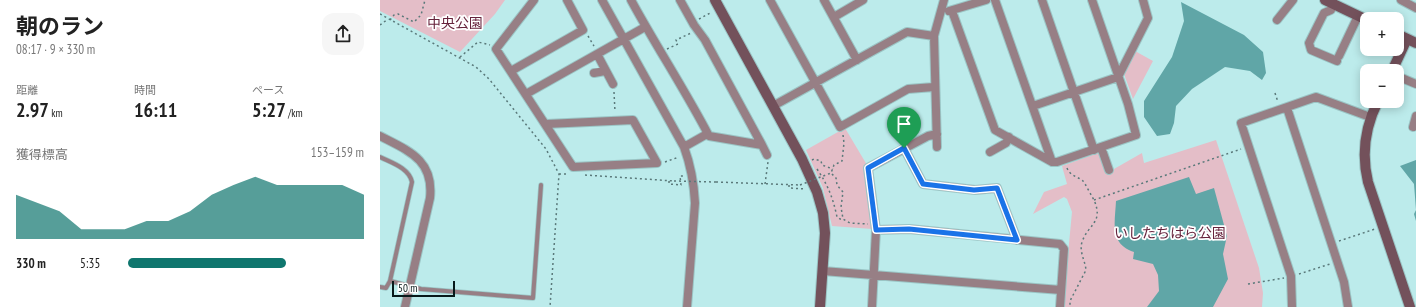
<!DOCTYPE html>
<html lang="ja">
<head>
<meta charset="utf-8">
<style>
  :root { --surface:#fff; --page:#f6f6f6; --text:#222; --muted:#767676; --accent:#0f766e }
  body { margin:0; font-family:"PT Sans Narrow","Noto Sans JP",sans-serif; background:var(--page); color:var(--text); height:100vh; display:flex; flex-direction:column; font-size:15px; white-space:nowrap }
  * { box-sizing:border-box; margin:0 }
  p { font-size:13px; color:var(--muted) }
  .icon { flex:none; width:22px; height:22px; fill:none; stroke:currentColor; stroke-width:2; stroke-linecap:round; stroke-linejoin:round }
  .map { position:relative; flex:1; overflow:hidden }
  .sheet { display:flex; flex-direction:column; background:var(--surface); width:380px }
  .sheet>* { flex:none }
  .buttons { position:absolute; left:980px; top:12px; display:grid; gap:8px }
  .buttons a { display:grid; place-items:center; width:44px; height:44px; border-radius:8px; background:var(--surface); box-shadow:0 2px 10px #0003; font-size:20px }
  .scale { position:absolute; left:12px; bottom:10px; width:63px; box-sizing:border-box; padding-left:4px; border:2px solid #07191a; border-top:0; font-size:11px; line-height:14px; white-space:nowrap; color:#07191a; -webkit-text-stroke:3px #fff; paint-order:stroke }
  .pin { position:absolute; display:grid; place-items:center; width:34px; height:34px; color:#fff; margin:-41px -17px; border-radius:50% 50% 50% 0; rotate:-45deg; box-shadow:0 0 4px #0007 }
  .pin .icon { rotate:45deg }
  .round { display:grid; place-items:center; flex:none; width:42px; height:42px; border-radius:12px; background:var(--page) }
  .overview { display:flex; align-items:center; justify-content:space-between; height:68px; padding:0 16px }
  h1 { font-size:22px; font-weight:700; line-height:30px }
  .stats { display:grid; grid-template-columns:repeat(3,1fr); gap:6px; height:68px; padding:4px 16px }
  .stats div { display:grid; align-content:center }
  .stats b { font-size:20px; font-weight:700 }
  .stats small { font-size:11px; font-weight:400 }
  .stats p { font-size:11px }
  .chart { height:112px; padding:8px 16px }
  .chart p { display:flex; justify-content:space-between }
  .chart svg { width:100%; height:72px; margin-top:4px; fill:var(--accent); opacity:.7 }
  ul { padding:0 16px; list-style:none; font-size:13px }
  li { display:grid; grid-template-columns:64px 48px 1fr; align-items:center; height:30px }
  li i { height:10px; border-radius:5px; background:var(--accent) }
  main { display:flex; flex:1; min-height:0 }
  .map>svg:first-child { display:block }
  .green { fill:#e4bec8 }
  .water { fill:#60a6a7 }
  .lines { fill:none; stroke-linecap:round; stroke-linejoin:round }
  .lane-casing { stroke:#9bc5c5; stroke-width:5.5 }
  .street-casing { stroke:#9bc5c5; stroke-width:10 }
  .secondary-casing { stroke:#9bc5c5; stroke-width:12 }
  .path { stroke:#5a797a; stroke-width:1.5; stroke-dasharray:2 3; stroke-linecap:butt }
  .lane { stroke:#977f85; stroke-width:4 }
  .street { stroke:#977f85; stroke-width:8 }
  .secondary { stroke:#73515b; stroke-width:10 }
  .path-bridge { stroke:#5a797a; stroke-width:1.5; stroke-dasharray:2 3; stroke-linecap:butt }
  .route-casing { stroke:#fff; stroke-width:8 }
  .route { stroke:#1a73e8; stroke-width:5 }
  .labels { text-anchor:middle; stroke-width:3.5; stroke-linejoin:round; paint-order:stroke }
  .park-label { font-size:14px; fill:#66233c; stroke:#fff }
</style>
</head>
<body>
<main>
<section class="sheet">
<div class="overview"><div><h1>朝のラン</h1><p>08:17 · 9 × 330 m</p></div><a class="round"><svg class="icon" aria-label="share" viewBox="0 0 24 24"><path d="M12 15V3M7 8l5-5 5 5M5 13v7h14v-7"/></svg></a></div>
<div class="stats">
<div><p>距離</p><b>2.97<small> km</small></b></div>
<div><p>時間</p><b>16:11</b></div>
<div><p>ペース</p><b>5:27<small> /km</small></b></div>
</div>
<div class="chart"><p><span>獲得標高</span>153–159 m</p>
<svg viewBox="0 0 160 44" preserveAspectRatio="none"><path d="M0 44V17L10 22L20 27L30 38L40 38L50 38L60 33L70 33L80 27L90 17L100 11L110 6L120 11L130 11L140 11L150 11L160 17V44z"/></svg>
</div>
<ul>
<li><b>330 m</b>5:35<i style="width:67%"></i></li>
</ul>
</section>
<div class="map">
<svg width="1036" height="307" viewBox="0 0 1036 307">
  <rect width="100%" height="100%" fill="#bcebeb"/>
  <path class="green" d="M0 0H125L115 14 80 52 0 11Z
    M755 51 773 61 753 99 744 74Z
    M465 128 487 165 484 167 492 229 452 226 443 188 426 150Z
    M836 140 879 268 883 293 882 307H683L692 212 687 199 684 197 653 214 664 192 687 184 682 166 718 153 727 173 762 153 764 163Z"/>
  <path class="water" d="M801 2 864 35 883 52 886 73 882 80 870 71 845 67 812 89 796 106 794 123 790 134 777 136 764 117V101L792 57 804 21Z
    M1036 160V221L1034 214 1036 210 1034 184 1020 166Z
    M809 177 816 194 834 188 847 236 843 254 848 279 833 307H767L779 291 778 275 773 264 753 259 754 252C729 244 735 223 736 201Z"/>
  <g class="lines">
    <defs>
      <path id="lane" d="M0 157C12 163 29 168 32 182L10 281 6 288 0 287
        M10 281 41 289 153 298 161 185"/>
      <path id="street" d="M154 0 116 49 193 167 277 163 253 120 166 124
        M222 0 304 147C311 166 314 184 315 203L307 307
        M251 0C276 46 305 90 329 136L382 145 325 40 314 25 300 0
        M390 0 460 127 528 89 554 87
        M444 0 477 60
        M615 0 672 162
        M662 0 714 150
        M1021 0 1036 8
        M953 4 951 10 944 13 929 43 931 50 957 61
        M569 11 606 0
        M572 11 615 130 672 162H677L756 135 748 104 712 0
        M454 17 483 0
        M897 20 913 0
        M217 54 233 84
        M959 56 978 16
        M131 71 203 30 187 0
        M214 73 225 71
        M1017 76 1036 84
        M146 94 265 27
        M393 106 527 32 554 36
        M653 106 738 77 768 18 763 0
        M907 108 964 282 968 307
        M1033 127 1036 116
        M0 136C29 151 54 160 50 198L25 307
        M382 145 387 155
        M304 147 327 134
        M557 147 554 36 564 0
        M721 147 729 170
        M524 148 543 184 595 190 617 188 637 240
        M610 152 626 143 629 137
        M496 230 529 229 680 244 684 249 680 307
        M443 271 681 290
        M492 307 496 230 488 168 548 136 557 134
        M912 307 911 276 861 123 936 97 990 117"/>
      <path id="secondary" d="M335 0 422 159 437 192 443 213 445 233 440 307
        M945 0 987 20
        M1017 34 1036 43
        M1012 71 1027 39
        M998 101C985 127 981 153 988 182L1030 307"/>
    </defs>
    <use href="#lane" class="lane-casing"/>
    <use href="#street" class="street-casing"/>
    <use href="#secondary" class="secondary-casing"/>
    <path class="path" d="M0 14 96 67 109 79 166 149 179 174 170 307
      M319 19 332 12
      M10 20 14 15 18 14 34 22 41 15 45 0
      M0 25 8 19
      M208 36 214 46
      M287 49 298 44 296 40 311 33
      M80 57 98 42 110 45
      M234 92 235 112
      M895 93 898 102
      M463 135 464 143 462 161 454 165 451 173 456 178 457 185 463 192 461 207 463 219 470 223 488 224
      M432 160 434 159 441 161 442 165 453 169
      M285 162 299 157
      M687 168C690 176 697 176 703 181 705 183 712 197 714 200 724 223 708 224 702 242 699 252 705 260 706 270L690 301V305H688
      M437 169C448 185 453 198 457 217L460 219H463
      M179 174H189
      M205 175 294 181
      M289 181V184L301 185 300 176H304
      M336 182 420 185
      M385 184 388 162
      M409 185V188L426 189
      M714 200 861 149
      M959 241 995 229
      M919 274 950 264
      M868 284 904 278"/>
    <use href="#lane" class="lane"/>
    <use href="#street" class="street"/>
    <use href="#secondary" class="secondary"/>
    <path class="path-bridge" d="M294 181 336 182
      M420 185 451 173"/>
  </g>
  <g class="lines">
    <defs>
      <path id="route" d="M524 148 543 184 594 190 617 188 637 240 529 229 496 230 488 168Z"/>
    </defs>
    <use href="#route" class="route-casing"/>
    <use href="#route" class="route"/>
  </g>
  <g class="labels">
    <g class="park-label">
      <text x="75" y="28">中央公園</text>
      <text x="790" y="238">いしたちはら公園</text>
    </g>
  </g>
</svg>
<div class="buttons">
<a>+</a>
<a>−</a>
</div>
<div class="scale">50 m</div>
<div class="pin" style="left:524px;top:148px;background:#1e9e55"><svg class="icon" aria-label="arrive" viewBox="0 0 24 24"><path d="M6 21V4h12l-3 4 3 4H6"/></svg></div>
</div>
</main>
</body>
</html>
